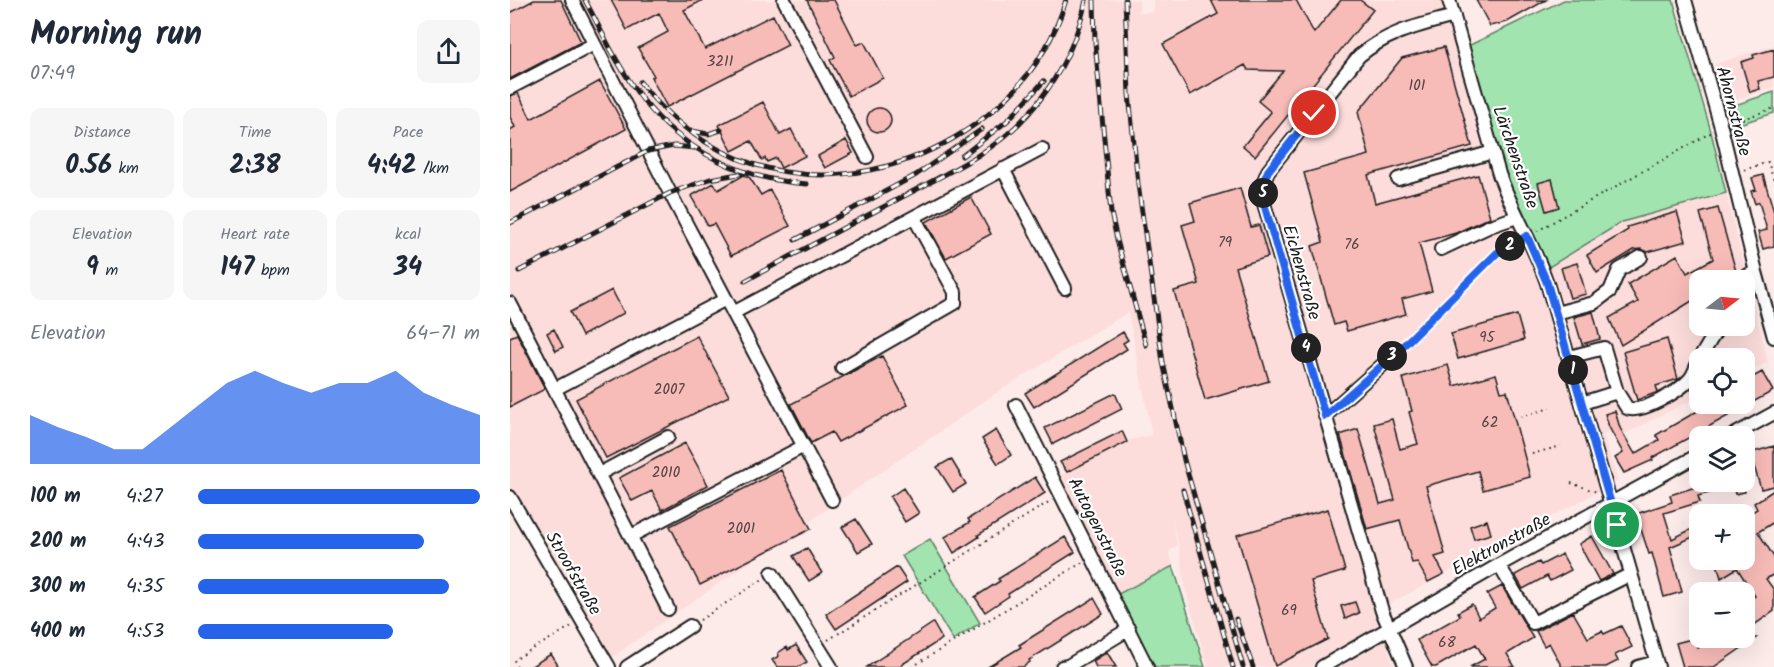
<!DOCTYPE html>
<html lang="en">
<head>
<meta charset="utf-8">
<style>
  :root { --surface:#fff; --page:#f6f6f7; --text:#1f2937; --muted:#747a83; --accent:#2563eb }
  body { margin:0; font-family:Kalam,sans-serif; background:var(--page); color:var(--text); height:100vh; display:flex; flex-direction:column; font-size:22px; white-space:nowrap }
  * { box-sizing:border-box; margin:0 }
  p { font-size:20px; color:var(--muted) }
  .icon { flex:none; width:33px; height:33px; fill:none; stroke:currentColor; stroke-width:2; stroke-linecap:round; stroke-linejoin:round }
  .map { position:relative; flex:1; overflow:hidden }
  .panel { display:flex; flex-direction:column; background:var(--surface); width:510px }
  .panel>* { flex:none }
  .needle { width:39px; rotate:74deg }
  .tools { position:absolute; left:1179px; top:270px; display:grid; gap:12px }
  .tools a { display:grid; place-items:center; width:66px; height:66px; border-radius:12px; background:var(--surface); box-shadow:0 6px 24px #0002; font-size:30px }
  .pin { position:absolute; display:grid; place-items:center; width:51px; height:51px; color:#fff; margin:-26px; border:3px solid #fff; border-radius:50%; box-shadow:0 2px 6px #0007 }
  .km { position:absolute; width:30px; height:30px; margin:-15px; border-radius:50%; background:#222; color:#fff; font-size:16px; line-height:30px; text-align:center }
  .round { display:grid; place-items:center; flex:none; width:63px; height:63px; border-radius:12px; background:var(--page) }
  .overview { display:flex; align-items:center; justify-content:space-between; height:102px; padding:0 30px }
  h1 { font-size:33px; font-weight:700; line-height:45px }
  .metrics { display:grid; grid-template-columns:repeat(3,1fr); gap:9px; height:102px; padding:6px 30px }
  .metrics div { display:grid; align-content:center; border-radius:12px; background:var(--page); text-align:center }
  .metrics b { font-size:26px; font-weight:700 }
  .metrics small { font-size:16px; font-weight:400 }
  .metrics p { font-size:16px }
  .chart { height:168px; padding:12px 30px }
  .chart p { display:flex; justify-content:space-between }
  .chart svg { width:100%; height:108px; margin-top:6px; fill:var(--accent); opacity:.7 }
  ul { padding:0 30px; list-style:none; font-size:20px }
  li { display:grid; grid-template-columns:96px 72px 1fr; align-items:center; height:45px }
  li i { height:15px; border-radius:8px; background:var(--accent) }
  main { display:flex; flex:1; min-height:0 }
  .map>svg:first-child { display:block }
  .built { fill:#fcdddb; fill-rule:evenodd }
  .green { fill:#a1e4af; stroke:#5e8066; stroke-width:1.5 }
  .building { fill:#f8bcb8; stroke:#1c1c1c; stroke-width:1.5 }
  .lines { fill:none; stroke-linecap:round; stroke-linejoin:round }
  .minor-casing { stroke:#1c1c1c; stroke-width:16 }
  .path { stroke:#1c1c1c; stroke-width:2; stroke-dasharray:1.5 4.5; stroke-linecap:butt }
  .minor { stroke:#fff; stroke-width:12 }
  .rail-casing { stroke:#1c1c1c; stroke-width:5 }
  .rail { stroke:#fff; stroke-width:3; stroke-dasharray:9; stroke-linecap:butt }
  .route-casing { stroke:#fff; stroke-width:12 }
  .route { stroke:#2563eb; stroke-width:8 }
  .labels { text-anchor:middle; stroke-width:4.5; stroke-linejoin:round; paint-order:stroke }
  .number-label { font-size:15px; fill:#534443 }
  .street-label { font-size:18px; fill:#1c1c1c; stroke:#fff }
</style>
</head>
<body>
<main>
<section class="panel">
<div class="overview"><div><h1>Morning run</h1><p>07:49</p></div><a class="round"><svg class="icon" aria-label="share" viewBox="0 0 24 24"><path d="M12 15V3M7 8l5-5 5 5M5 13v7h14v-7"/></svg></a></div>
<div class="metrics">
<div><p>Distance</p><b>0.56<small> km</small></b></div>
<div><p>Time</p><b>2:38</b></div>
<div><p>Pace</p><b>4:42<small> /km</small></b></div>
</div>
<div class="metrics">
<div><p>Elevation</p><b>9<small> m</small></b></div>
<div><p>Heart rate</p><b>147<small> bpm</small></b></div>
<div><p>kcal</p><b>34</b></div>
</div>
<div class="chart"><p><span>Elevation</span>64–71 m</p>
<svg viewBox="0 0 160 44" preserveAspectRatio="none"><path d="M0 44V24L10 29L20 33L30 38L40 38L50 29L60 20L70 11L80 6L90 11L100 15L110 11L120 11L130 6L140 15L150 20L160 24V44z"/></svg>
</div>
<ul>
<li><b>100 m</b>4:27<i style="width:100%"></i></li>
<li><b>200 m</b>4:43<i style="width:80%"></i></li>
<li><b>300 m</b>4:35<i style="width:89%"></i></li>
<li><b>400 m</b>4:53<i style="width:69%"></i></li>
</ul>
</section>
<div class="map">
<svg width="1264" height="667" viewBox="0 0 1264 667">
  <rect width="100%" height="100%" fill="#fdebea"/>
  <filter id="ink" filterUnits="userSpaceOnUse"><feTurbulence type="fractalNoise" baseFrequency=".0167" numOctaves="2"/><feDisplacementMap in="SourceGraphic" scale="12" xChannelSelector="R" yChannelSelector="G"/><feConvolveMatrix kernelMatrix="1 2 1 2 8 2 1 2 1" color-interpolation-filters="sRGB"/></filter>
  <g filter="url(#ink)">
    <path class="built" d="M0 0H629V13L643 12V0H945L994 175 1039 267 1112 222 1216 193 1258 362 1235 374 1234 358H1190L1189 396 1117 433 1093 434 1108 481 866 611 884 667H698L676 592 669 547 662 518 667 545 659 552 663 566 608 594 549 476 620 440 642 435 618 312 489 391 99 659 0 488ZM1190 280H1234V326H1190Z
      M1264 45V87L1223 101 1221 92 1213 95 1205 64Z"/>
    <path class="green" d="M1054 0H1163L1200 128 1216 193 1112 222 1039 267 994 175 958 46Z
      M1264 92V113L1220 127 1216 108Z
      M420 539 470 623 443 640 392 556Z
      M663 566 695 667H644L608 594Z"/>
    <path class="building" d="M24 0H51L71 42 0 79V13Z
      M101 0H193L174 10 195 49 263 15 278 45 157 107 141 77 144 76 128 48 158 32 149 13 117 30Z
      M297 0H324L347 45 354 42 373 78 339 96 320 60 325 57Z
      M701 0H786L804 33 831 0H850L863 10 745 156 733 146 761 112 748 101 773 71 738 70 735 65 680 95 653 44 708 14Z
      M966 0H1036L997 22 980 26Z
      M934 47 962 146 858 175 865 203 968 175 980 217 946 233 909 243 922 291 892 299 896 314 837 331 834 322 824 325 802 246 813 242 794 173 859 155 848 112 892 58Z
      M1264 49V77L1248 81 1250 89 1240 92 1231 62 1244 58 1243 55Z
      M90 81 116 129 0 192V130L5 127 0 117V96L8 93 21 119Z
      M253 102 270 135 281 129 295 156 271 168 266 158 257 162 255 158 252 160 241 141 222 151 209 125Z
      M357 120a12 12 0 1 1 24 0a12 12 0 1 1-24 0Z
      M336 140 343 153 315 168 308 156Z
      M234 175 240 178 251 195 260 190 280 226 221 256 204 224 198 226 181 196 204 183 208 190Z
      M1253 175 1264 212V246L1253 249 1248 232 1257 230 1249 202 1245 204 1241 191 1246 190 1242 178Z
      M1042 179 1049 207 1036 211 1028 183Z
      M730 188 741 227 749 225 758 257 725 267 759 381 695 400 664 291 689 284 672 225 685 221 680 203Z
      M461 197 481 234 436 258 416 222Z
      M1208 208 1227 275 1226 279 1220 280H1190V296L1111 345 1099 318 1128 302 1118 284 1167 255 1177 273 1203 259 1190 213Z
      M1167 212 1176 241 1138 252 1131 249 1124 250 1087 273 1077 255 1118 230 1117 227Z
      M1067 263 1076 294 1060 298 1051 268Z
      M102 290 114 313 72 336 60 312Z
      M1083 312 1090 339 1072 344 1064 317Z
      M1007 315 1014 340 948 359 941 334Z
      M44 329 53 347 46 351 37 333Z
      M613 332 618 340 613 343 617 349 524 407 515 393Z
      M7 334 35 389 0 407V337Z
      M187 336 219 396 96 458 66 399Z
      M1157 339 1168 379 1146 386 1148 392 1127 400 1113 352Z
      M372 356 398 405 328 442 322 432 301 443 281 404Z
      M938 365 944 386 986 374 991 392 997 391 1020 477 973 490 968 471 916 486 935 554 925 557 934 574 918 582 907 562 902 563 890 520 857 529 830 435 848 429 870 504 885 500 864 424 882 419 890 449 908 444 899 412 902 411 893 378Z
      M1252 372 1263 391 1142 458 1143 460 1114 473 1105 458 1113 453 1099 427 1095 414 1105 411 1110 428 1125 454 1149 440 1146 435 1191 409 1193 411 1207 404H1234V382Z
      M605 393 612 409 543 444 535 428Z
      M486 430 501 455 488 464 472 439Z
      M612 431 617 442 557 472 550 462Z
      M175 443 198 485 152 510 142 491 122 501 109 478Z
      M1264 446V486L1251 489 1240 453Z
      M441 459 456 484 443 492 427 467Z
      M271 470 301 529 190 585 160 526Z
      M525 477 535 493 468 535 469 537 444 553 435 537 460 522 458 519Z
      M1194 482H1233L1235 492 1225 494 1223 486 1188 496 1190 502 1154 513 1162 539 1190 525V534L1160 547 1172 592 1154 597 1142 553 1139 554 1126 514 1162 502 1160 495 1195 484Z
      M393 488 409 513 395 522 380 497Z
      M1264 490V522L1248 532 1264 557V574L1256 579 1264 590V611L1234 632V603L1245 596 1227 568 1211 578 1206 560H1234V517L1247 509 1244 503Z
      M818 509 835 571 801 581 818 639 765 666 727 535Z
      M346 519 362 544 348 552 332 527Z
      M977 520 981 534 964 539 960 526Z
      M1082 536 1103 574 1089 581 1069 544Z
      M555 537 565 552 498 594 499 596 475 612 465 597 490 581 488 579Z
      M297 548 312 573 299 581 283 556Z
      M1052 554 1061 570 1040 581 1037 576 1013 589 1005 575 1029 562 1031 565Z
      M387 567 397 582 326 629 316 614Z
      M992 586 1023 638 997 654 1005 667H960L975 659 966 644 926 667H922L907 640 950 616 948 612 962 604 969 618 985 608 977 594Z
      M584 598 593 614 519 660 520 662 513 667H478L511 647 509 645Z
      M845 602 849 613 835 619 831 606Z
      M1063 612 1078 638 1092 631 1094 634 1111 626 1122 647 1105 655 1108 661 1096 667H1052L1039 643 1034 646 1026 631Z
      M423 623 432 639 388 667H357Z
      M1185 638 1188 648 1203 638H1246L1204 667H1173L1166 643Z
      M286 645 297 662 288 667H267L262 660 269 656 268 653 277 647 278 650Z
      M597 652 606 667H586L583 661Z
      M41 654 49 667H20Z"/>
    <g class="lines">
      <defs>
        <path id="minor" d="M62 0 160 193 322 500
          M274 0 357 157
          M939 0 989 174C1002 211 1024 245 1037 283L1148 667
          M1175 0 1211 127 1246 272 1264 337
          M0 88 84 44
          M493 169 555 288
          M888 179 983 152
          M931 249 980 226 1007 217
          M1234 280 1236 276 1246 272
          M0 303 158 609
          M223 313 532 149
          M1046 313 1084 303 1100 291 1109 270 1131 257
          M1059 357 1094 348 1107 392
          M1190 358 1209 326
          M332 368 445 303V292L404 217
          M45 389 216 299
          M1072 403 1107 392 1117 408C1130 415 1169 391 1179 380 1184 375 1186 366 1190 359
          M506 405 637 667
          M815 416 885 354
          M1222 436 1264 413
          M89 474 158 437
          M0 497 99 667
          M121 536 294 446
          M989 565 1023 623 1121 574
          M262 573 321 667
          M117 667 180 626
          M552 667 558 666 619 629
          M812 667 989 565 1190 454
          M896 667 872 611 753 200V183L758 171 849 56C879 31 908 26 944 16
          M1128 667 1146 662"/>
      </defs>
      <use href="#minor" class="minor-casing"/>
      <path class="path" d="M1221 123 1264 108
        M1234 170 1258 162 1264 181
        M1027 231 1202 132
        M893 345 988 253 1009 241
        M1011 417 1040 408
        M1022 454 1051 446
        M1061 483 1087 492
        M190 620 253 579
        M318 640 542 500
        M7 667 4 660 62 626
        M402 667 573 562"/>
      <use href="#minor" class="minor"/>
      <defs>
        <path id="rail" d="M75 0C93 34 109 69 133 100 172 150 233 180 297 184
          M584 0 585 42 601 213 608 244 636 345
          M615 0 619 94 628 184 653 362 674 460 733 667
          M130 82C208 184 335 201 444 138 498 106 538 60 556 0
          M182 131 198 134 211 130
          M452 156 497 121 534 81
          M0 223 138 151 164 146 184 148
          M285 240 406 175 472 129
          M9 271 160 193 200 179 234 173
          M235 281C283 255 331 229 379 204 409 188 439 173 467 156 524 122 562 64 576 0
          M673 490 723 667
          M726 619 743 667"/>
      </defs>
      <use href="#rail" class="rail-casing"/>
      <use href="#rail" class="rail"/>
    </g>
  </g>
  <g class="lines" filter="url(#ink)">
    <defs>
      <path id="route" d="M804 113 758 171 753 183V200L815 416 885 354 987 253 1017 236 1037 283 1107 525"/>
    </defs>
    <use href="#route" class="route-casing"/>
    <use href="#route" class="route"/>
  </g>
  <g class="labels">
    <g class="number-label">
      <text x="210" y="66">3211</text>
      <text x="907" y="90">101</text>
      <text x="715" y="247">79</text>
      <text x="842" y="249">76</text>
      <text x="977" y="342">95</text>
      <text x="159" y="394">2007</text>
      <text x="980" y="427">62</text>
      <text x="156" y="477">2010</text>
      <text x="231" y="533">2001</text>
      <text x="779" y="615">69</text>
      <text x="937" y="647">68</text>
    </g>
    <g class="street-label">
      <text transform="translate(1224 111) rotate(75)" y="6">Ahornstraße</text>
      <text transform="translate(1006 157) rotate(71)" y="6">Lärchenstraße</text>
      <text transform="translate(792 272) rotate(74)" y="6">Eichenstraße</text>
      <text transform="translate(588 527) rotate(63)" y="6">Autogenstraße</text>
      <text transform="translate(991 544) rotate(-29)" y="6">Elektronstraße</text>
      <text transform="translate(64 573) rotate(60)" y="6">Stroofstraße</text>
    </g>
  </g>
</svg>
<div class="tools">
<a><svg class="needle" viewBox="-14 -14 28 28"><path d="M0-13l5 13h-10z" fill="#e53935"/><path d="M0 13l5-13h-10z" fill="#747a83"/></svg></a>
<a><svg class="icon" aria-label="locate" viewBox="0 0 24 24"><circle cx="12" cy="12" r="6"/><path d="M12 2v4M12 18v4M2 12h4M18 12h4"/></svg></a>
<a><svg class="icon" aria-label="layers" viewBox="0 0 24 24"><path d="M12 4l9 5-9 5-9-5zM3 14l9 5 9-5"/></svg></a>
<a>+</a>
<a>−</a>
</div>
<div class="pin" style="left:1107px;top:525px;background:#1e9e55"><svg class="icon" aria-label="arrive" viewBox="0 0 24 24"><path d="M6 21V4h12l-3 4 3 4H6"/></svg></div>
<div class="pin" style="left:804px;top:113px;background:#d93025"><svg class="icon" aria-label="check" viewBox="0 0 24 24"><path d="M5 12l5 5 9-10"/></svg></div>
<b class="km" style="left:1063px;top:370px">1</b>
<b class="km" style="left:1000px;top:246px">2</b>
<b class="km" style="left:882px;top:356px">3</b>
<b class="km" style="left:796px;top:348px">4</b>
<b class="km" style="left:753px;top:193px">5</b>
</div>
</main>
</body>
</html>
